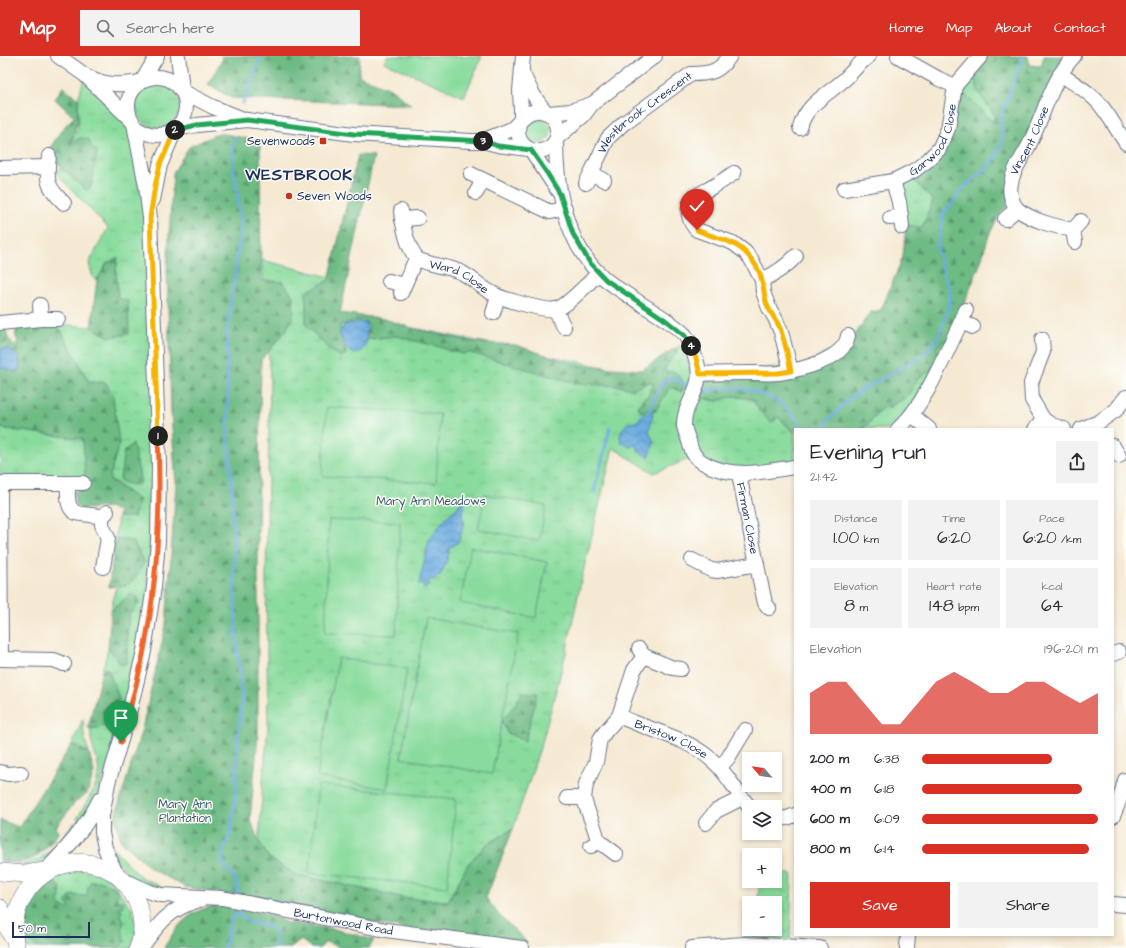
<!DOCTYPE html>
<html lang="en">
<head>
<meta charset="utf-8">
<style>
  :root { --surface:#fff; --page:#f2f2f3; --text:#2b2b33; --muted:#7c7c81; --accent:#d93025 }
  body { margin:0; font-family:"Architects Daughter",sans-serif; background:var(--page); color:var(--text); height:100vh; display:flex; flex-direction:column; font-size:15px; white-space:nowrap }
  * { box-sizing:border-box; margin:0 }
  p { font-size:13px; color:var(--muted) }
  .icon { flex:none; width:22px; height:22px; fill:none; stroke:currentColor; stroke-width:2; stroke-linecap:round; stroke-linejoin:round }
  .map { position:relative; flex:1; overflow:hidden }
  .side { position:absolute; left:794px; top:372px; width:320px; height:508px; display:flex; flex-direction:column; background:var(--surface); border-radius:0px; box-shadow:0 2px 6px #0003 }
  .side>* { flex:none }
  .needle { width:26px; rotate:298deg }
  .buttons { position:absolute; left:742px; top:696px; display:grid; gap:8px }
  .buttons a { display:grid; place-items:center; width:40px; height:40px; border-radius:0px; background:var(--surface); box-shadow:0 2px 6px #0003; font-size:20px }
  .scale { position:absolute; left:12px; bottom:10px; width:78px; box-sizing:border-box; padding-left:4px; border:2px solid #1b2f5e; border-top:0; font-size:11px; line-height:14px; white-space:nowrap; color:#1b2f5e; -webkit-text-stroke:3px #fdfcf7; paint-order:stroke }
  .pin { position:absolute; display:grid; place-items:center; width:34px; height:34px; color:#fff; margin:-41px -17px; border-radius:50% 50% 50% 0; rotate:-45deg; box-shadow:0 0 4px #0007 }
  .pin .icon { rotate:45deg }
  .km { position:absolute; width:20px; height:20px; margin:-10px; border-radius:50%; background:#222; color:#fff; font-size:11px; line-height:20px; text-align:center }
  .round { display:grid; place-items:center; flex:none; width:42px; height:42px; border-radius:0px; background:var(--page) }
  .headline { display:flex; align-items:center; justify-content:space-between; height:68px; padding:0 16px }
  h1 { font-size:22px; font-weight:600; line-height:30px }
  .stats { display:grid; grid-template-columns:repeat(3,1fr); gap:6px; height:68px; padding:4px 16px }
  .stats div { display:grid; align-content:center; border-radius:0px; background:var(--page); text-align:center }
  .stats b { font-size:17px; font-weight:600 }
  .stats small { font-size:11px; font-weight:400 }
  .stats p { font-size:11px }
  .chart { height:112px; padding:8px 16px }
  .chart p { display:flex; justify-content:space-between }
  .chart svg { width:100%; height:72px; margin-top:4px; fill:var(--accent); opacity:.7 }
  .action { display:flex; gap:8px; margin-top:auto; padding:8px 16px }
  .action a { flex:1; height:46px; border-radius:0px; background:var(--accent); color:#fff; font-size:16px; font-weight:600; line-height:46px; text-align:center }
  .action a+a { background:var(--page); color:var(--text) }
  ul { padding:0 16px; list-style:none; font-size:13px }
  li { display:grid; grid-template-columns:64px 48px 1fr; align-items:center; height:30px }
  li i { height:10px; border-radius:5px; background:var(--accent) }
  header { display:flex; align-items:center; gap:24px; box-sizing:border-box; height:56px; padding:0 20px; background:var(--accent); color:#fff }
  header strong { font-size:19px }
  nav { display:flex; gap:22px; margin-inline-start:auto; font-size:14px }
  .search { width:280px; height:36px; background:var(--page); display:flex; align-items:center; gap:10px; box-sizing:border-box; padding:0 14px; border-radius:0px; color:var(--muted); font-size:15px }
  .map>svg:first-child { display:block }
  .grass { fill:url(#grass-tufts); stroke:#52857d; fill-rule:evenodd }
  .forest { fill:url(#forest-firs); stroke:#447571 }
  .pitch { fill:#88db9c; stroke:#52857d }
  .water { fill:url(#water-waves); stroke:#446e9f }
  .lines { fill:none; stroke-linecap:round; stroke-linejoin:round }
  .stream { stroke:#6dace0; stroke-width:3 }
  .minor-casing { stroke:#677087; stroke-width:16 }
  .major-casing { stroke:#677087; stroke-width:18 }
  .minor { stroke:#fff; stroke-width:14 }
  .major { stroke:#fff; stroke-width:17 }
  .split-1-casing { stroke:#fff; stroke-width:8 }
  .split-2-casing { stroke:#fff; stroke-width:8 }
  .split-3-casing { stroke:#fff; stroke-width:8 }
  .split-4-casing { stroke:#fff; stroke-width:8 }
  .split-5-casing { stroke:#fff; stroke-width:8 }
  .split-1 { stroke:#f0652b; stroke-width:5 }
  .split-2 { stroke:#f5b400; stroke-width:5 }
  .split-3 { stroke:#22a559; stroke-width:5 }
  .split-4 { stroke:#22a559; stroke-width:5 }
  .split-5 { stroke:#f5b400; stroke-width:5 }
  .poi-dot { fill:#c8321e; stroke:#fdfcf7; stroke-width:1.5 }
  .labels { text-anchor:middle; stroke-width:3; stroke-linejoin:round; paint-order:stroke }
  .street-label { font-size:12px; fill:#1b2f5e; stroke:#fdfcf7 }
  .poi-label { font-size:12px; fill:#1b2f5e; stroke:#fdfcf7; text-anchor:end }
  .park-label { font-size:12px; fill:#365a6e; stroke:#fdfcf7 }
  .district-label { font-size:16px; font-weight:bold; letter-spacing:1px; fill:#1b2f5e; stroke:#fdfcf7 }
</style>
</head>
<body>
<header>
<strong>Map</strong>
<div class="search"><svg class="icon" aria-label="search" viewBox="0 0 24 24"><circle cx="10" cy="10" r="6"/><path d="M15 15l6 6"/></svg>Search here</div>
<nav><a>Home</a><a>Map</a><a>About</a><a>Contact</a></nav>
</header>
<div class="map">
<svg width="1126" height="892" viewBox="0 0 1126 892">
  <defs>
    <pattern id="grass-tufts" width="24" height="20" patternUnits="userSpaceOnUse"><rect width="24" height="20" fill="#88db9c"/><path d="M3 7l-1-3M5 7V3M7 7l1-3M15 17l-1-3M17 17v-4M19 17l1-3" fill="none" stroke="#75bc89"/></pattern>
    <pattern id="forest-firs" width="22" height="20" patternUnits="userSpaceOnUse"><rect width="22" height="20" fill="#6ebb84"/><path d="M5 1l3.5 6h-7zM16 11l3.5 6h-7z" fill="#5a986f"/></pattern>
    <pattern id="water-waves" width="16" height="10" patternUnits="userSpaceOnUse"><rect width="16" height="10" fill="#6dace0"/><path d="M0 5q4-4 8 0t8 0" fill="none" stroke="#598cb9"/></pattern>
  </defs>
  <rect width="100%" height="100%" fill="#fdfcf7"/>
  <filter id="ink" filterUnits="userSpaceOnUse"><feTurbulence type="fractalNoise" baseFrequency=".025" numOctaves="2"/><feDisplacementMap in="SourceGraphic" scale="8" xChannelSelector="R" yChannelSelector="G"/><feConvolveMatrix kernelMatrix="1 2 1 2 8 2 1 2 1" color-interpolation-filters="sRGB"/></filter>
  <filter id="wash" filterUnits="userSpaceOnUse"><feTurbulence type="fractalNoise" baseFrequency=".012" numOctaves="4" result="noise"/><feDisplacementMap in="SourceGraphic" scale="16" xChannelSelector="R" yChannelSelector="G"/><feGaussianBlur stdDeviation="0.9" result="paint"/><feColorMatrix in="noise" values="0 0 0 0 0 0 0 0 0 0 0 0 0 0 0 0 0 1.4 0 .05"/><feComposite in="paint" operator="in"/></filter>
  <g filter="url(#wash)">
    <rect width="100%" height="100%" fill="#f5e9d2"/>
    <path class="grass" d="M971 12 979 37 996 61 991 65 979 52 955 30Z
      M85 19 131 64 150 162 154 450 146 548 133 619 99 737 84 767 77 763C85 747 102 727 98 709 95 696 89 684 91 672H99L119 642 108 613 102 615 108 593 112 596 121 609 128 591 127 580 129 559 139 547 132 537 111 555 115 533C132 527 135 521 144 506L133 486 115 483 118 461H134L139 444 119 430V428L109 423 119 387 106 327 89 326 57 268 91 271 110 281 118 242 116 216 117 202 97 224 93 222 89 207 108 172 54 115 62 112 86 134 70 89 78 72V43ZM133 388 128 428 120 424 124 395Z
      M136 50a22 22 0 1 1 44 0a22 22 0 1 1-44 0Z
      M527 75a12 12 0 1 1 24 0a12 12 0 1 1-24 0Z
      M909 117 933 145 922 171 901 168 893 125Z
      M262 204 330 221 340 257 648 320 679 289 695 321 676 367 689 403 654 417 613 392 581 525 566 597 543 683 513 773 486 789 469 807 448 845 406 842 296 819 268 801 259 785 263 723 268 670 266 521 270 321Z
      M956 279 897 373H860L867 370 881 352 891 351 914 329 915 323 930 315C936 292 933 291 956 279Z
      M733 340 752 343 760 355 771 366 778 361 795 377V411L739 418 708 409 684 371 699 341 717 345Z
      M0 372 83 383 85 422H0Z
      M83 663 84 680 89 697 72 688Z
      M74 767 81 771 44 806 32 810H13C21 809 28 808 35 805 51 797 63 780 74 767Z
      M109 789 141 821 167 834V836L131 821 117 805Z
      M77 814 95 816 111 824 133 854 136 871 132 892H23L22 856 30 839 59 817Z
      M775 818H792L790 884 743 882 745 849H749V873H775V847H756L758 844 759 825H775Z"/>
    <path class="forest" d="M220 0H360L359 20 393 34 411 49 231 42 208 28 223 2Z
      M979 0H1028L1029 9 1041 10 1044 0H1076L1028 85 1010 150 1002 154 989 179 980 208 966 243 964 262 956 279 943 286 936 291 940 300 930 315 916 323C912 340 897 350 880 352 870 365 868 373 851 373 847 373 845 373 841 372L840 373H795V377L778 361 771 367 760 355 752 343 733 340 717 345 699 341 700 318 805 309 853 282 870 256 881 254 903 201 906 169 922 171 933 145 909 117 939 93 955 30 979 52 991 65 996 61 979 37 971 12Z
      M63 31 78 43V64L70 89 80 82 89 83 91 91 97 95 96 105 91 131 86 134 62 112 49 97C54 83 63 71 74 61L55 43Z
      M219 77 260 85 261 224 283 226 293 240 294 257 286 275 261 304 258 473V680L250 763 259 785 268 801 296 819 406 842 448 845 469 807 486 789 513 773 486 842 499 859 528 887 406 873 242 841 185 831 152 813 121 785 115 761 142 673 166 569 176 429 171 356 167 213 173 117 189 91Z
      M358 99 374 100 340 257 384 263 412 272 472 286 515 289 580 310 642 314 675 292 679 295 664 313 667 317 673 315C679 318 680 323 685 327L682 336 670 331 655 356 647 354 641 356 638 350 642 347 643 342 648 340 650 333 654 329 649 326 632 334 620 330 578 328 471 297 461 298 436 290 396 280 365 284 369 270 364 263 339 269 344 283 346 298 341 301 328 292 306 269V236L329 224Z
      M118 201 116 216 118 242 128 245 129 278 110 281 91 271 97 224 107 207Z
      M19 268H57L89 326 106 327 113 340 119 387 109 423 139 444 134 461H118L119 456 109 451 81 453 75 448 74 436 82 432 85 422 83 383 0 372V271L5 270 8 282 15 290 18 286 15 278Z
      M133 388 141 426 137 429 128 428 120 424 124 395Z
      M115 483 133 485 144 506 136 521 127 529 109 531Z
      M132 537 137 541 139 547 129 559 127 580 128 591 126 607 121 609 112 596 108 593 111 555Z
      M107 612 119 642 117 656 112 663 99 672H88L102 615Z
      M522 636 538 637 525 685 507 677 502 665C509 655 517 648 522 636Z
      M72 688 89 697 94 716 87 738 76 745 56 771 58 777C53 786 42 796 34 802 26 807 8 808 0 805V764L19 771Z
      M46 825H51L61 831 59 847 62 851 68 853 70 850 66 848V845L72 839 87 840 88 831 91 825C102 825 112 829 120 836L117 839V845H123V851H119V854L122 855 120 859 124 866C120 874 124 878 125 886L119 892H58C52 890 48 892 42 892 32 891 26 881 20 874L32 842Z
      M213 850 228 851 272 859 287 867 334 873 374 884 369 892H342L326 886 320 892H312L301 884 291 892H164C177 870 186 857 213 850Z"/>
    <path class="pitch" d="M387 0H482L464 41 384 6Z
      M327 351 440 358 436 427 322 420Z
      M485 438 546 450 539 485 478 473Z
      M329 464 400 466 396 579 325 577Z
      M471 491 547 506 536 562 460 547Z
      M426 562 518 578 492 718 401 702Z
      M338 602 407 613 387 733 317 721Z
      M318 729 456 743 447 831 309 817Z"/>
    <path class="water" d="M360 266 366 267C367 278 369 295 354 298 345 295 342 285 340 276L344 269Z
      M9 292 20 302 19 315 8 314 0 311V294Z
      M644 357H653L649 375 654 387 649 401 638 395V392L636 389 630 391 621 386 620 380 622 373 628 367 636 366Z
      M464 442H466L462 461 464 464 463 471 459 484 457 487 449 492C449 503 444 511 440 520L437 521 434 524 430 523 428 527 429 530 424 533 423 528 419 529V528L429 484 444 463 457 452Z"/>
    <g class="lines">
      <path class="stream" d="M243 47 254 20 260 0
        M235 81 233 92V105L241 169 227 278 228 383 232 429 236 577 242 645 237 689 236 735 231 775 223 795 222 804 224 809 235 823 237 830V841
        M703 335C711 335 719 332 727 332 750 331 774 340 790 356 795 361 799 368 804 373
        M649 357C651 350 661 323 670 322 675 322 683 328 688 330
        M822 373 829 364 845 347 863 333 903 311 928 295 938 280 947 258 951 243 949 230 945 223 937 193 944 155 950 151 963 132 987 112 996 100 1002 87 1001 59 1022 3 1021 0
        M594 436 610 372
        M237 856C241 860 245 864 252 867 256 868 260 868 265 869 275 872 279 883 275 892
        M224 892 231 866 237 856V848"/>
    </g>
  </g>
  <g filter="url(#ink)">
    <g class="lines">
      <defs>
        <g id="minor">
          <path d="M58 0 85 19 131 64"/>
          <path d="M178 0 182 33"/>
          <path d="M898 0 939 23 955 30"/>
          <path d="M522 16C529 31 535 44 546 56"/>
          <path d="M1060 18C1072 26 1085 33 1096 44 1108 56 1116 73 1126 87"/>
          <circle cx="157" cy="50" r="29"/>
          <path d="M91 22C107 30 123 29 140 26"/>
          <path d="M142 25 157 0"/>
          <path d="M184 36 213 51 243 63"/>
          <circle cx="538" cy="75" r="20"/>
          <path d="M549 57 570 55 592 48"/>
          <path d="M521 64V53L520 35 523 0"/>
          <path d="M800 72C806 47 829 38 846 22 854 14 860 6 869 0"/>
          <path d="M176 73 197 69 247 64 354 78 470 85H482L498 89 528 93"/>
          <path d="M557 82 583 60 592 48 655 0"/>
          <path d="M482 85 512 73 519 66"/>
          <path d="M556 85C556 134 566 190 605 223 617 233 630 240 643 249 657 258 673 267 685 279 689 285 693 294 695 301 708 331 683 344 684 370 685 375 687 380 689 385 690 390 692 397 696 401 700 405 707 409 712 411 739 422 766 415 795 411"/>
          <path d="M531 94 558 135"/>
          <path d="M49 100C46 124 46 130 64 147"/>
          <path d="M0 112 48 111"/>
          <path id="s1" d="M591 117 608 82 624 67 691 18C710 18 719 16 730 0"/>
          <path d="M734 117C727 122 720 127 712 131 706 135 699 137 693 143 685 152 689 167 697 174L733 187 745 196 751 203 762 224 763 236 769 252 775 262 781 276 791 315"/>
          <path d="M471 118 550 156 565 152"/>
          <path d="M893 125 899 146 901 161"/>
          <path d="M586 127 591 117 604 124"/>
          <path id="s2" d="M844 133 893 125 915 114 928 104 939 93 948 73 955 30 981 0"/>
          <path d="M476 137 483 124"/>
          <path d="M153 144 160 109 175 74"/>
          <path id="s3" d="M1017 153C1011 145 1009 137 1011 127 1013 112 1025 99 1031 85 1044 57 1052 24 1074 0"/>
          <path d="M401 155 402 163 418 162"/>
          <path d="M890 162 901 161 902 171"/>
          <path id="s4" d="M402 163C405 177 408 192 417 203 430 209 445 210 458 215 471 220 480 231 492 237 501 243 548 256 557 253 568 249 589 226 599 217"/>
          <path d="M1005 163 1017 153C1033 165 1054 170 1073 174"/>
          <path d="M1075 186 1073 174 1081 165"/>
          <path d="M762 224C775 218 786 211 796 200"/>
          <path d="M389 225 404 229"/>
          <path d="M401 237 413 209 417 203"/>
          <path d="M40 249 41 263H58"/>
          <path d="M555 253 564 271"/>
          <path d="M966 254 961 266 973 271"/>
          <path d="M493 257 498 241"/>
          <path d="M0 267 41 263"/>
          <path d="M1042 283 1043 296 1041 301 1031 327 1032 344 1044 364 1052 369 1064 373"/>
          <path d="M700 318C717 317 734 317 752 317 761 317 770 318 779 317 800 314 844 304 848 280"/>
          <path d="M912 359 929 373"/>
          <path d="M898 373C926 348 944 300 961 266"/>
          <path d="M1035 373 1044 364"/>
          <path d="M1081 373 1099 366 1116 354 1126 341"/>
          <path d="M1113 390 1119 400"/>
          <path id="s5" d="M739 418 760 524 765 547 769 552"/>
          <path d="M0 427 1 603"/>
          <path d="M0 427H83"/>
          <path d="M68 427C68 439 65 457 82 458 89 459 95 459 102 461"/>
          <path d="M692 504 711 514 717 515 757 508"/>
          <path d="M103 511 108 482 102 469V461L107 456"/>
          <path d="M639 593 644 600 673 612 681 613"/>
          <path d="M1113 598 1119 596"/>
          <path d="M0 603 54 604 64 608"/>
          <path id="s6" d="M619 660C650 675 687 681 713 705 728 718 736 737 750 751"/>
          <path d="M720 711 728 702 745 674"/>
          <path d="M0 716 8 718 21 717"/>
          <path d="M567 742H584C587 757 596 771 598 786"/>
          <path d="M584 742 586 728 596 706 600 683 605 676 619 660 634 614 644 600"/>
          <path d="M1113 760 1120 743 1125 724"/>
          <path d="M775 763 787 762 795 759"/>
          <path d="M706 767 716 755 742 742"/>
          <path d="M591 790 598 786 604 789 616 798"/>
          <path d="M46 814C68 791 86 772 100 743"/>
          <path d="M117 820 105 792 102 777V760L108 727 129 657 144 595 154 531 158 485 159 410 150 162 146 130 134 68"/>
          <path id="s7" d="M121 823 150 836 161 839 222 842 386 874 522 892"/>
          <path d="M1113 848 1125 849"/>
          <path d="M141 892C159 867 170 852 200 844"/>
          <path d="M692 892 744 888 820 892"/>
          <path d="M907 892 908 879"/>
        </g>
        <path id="major" d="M0 816 25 818 45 815
          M0 852 11 879
          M16 892C0 813 101 772 136 844 143 859 144 877 138 892"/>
      </defs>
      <use href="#minor" class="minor-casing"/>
      <use href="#major" class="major-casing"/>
      <use href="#minor" class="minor"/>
      <use href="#major" class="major"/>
    </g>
  </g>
  <g class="lines" filter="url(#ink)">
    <defs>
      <path id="split-1" d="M121 686C129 656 138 625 144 594 158 523 161 452 158 380"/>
      <path id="split-2" d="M158 380 150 162 155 130 160 109 175 74"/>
      <path id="split-3" d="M175 74 197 69 247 64 354 78 483 85"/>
      <path id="split-4" d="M483 85 498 90 531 94 547 117 560 138 573 178 590 207 606 224 664 263 685 280 691 290"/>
      <path id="split-5" d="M691 290 696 302 700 318 778 317 791 315C788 300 785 284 779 270 775 262 769 255 766 246 764 239 764 232 762 225 760 214 752 203 745 196 732 183 713 182 697 174"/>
    </defs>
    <use href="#split-1" class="split-1-casing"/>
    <use href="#split-2" class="split-2-casing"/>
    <use href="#split-3" class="split-3-casing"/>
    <use href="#split-4" class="split-4-casing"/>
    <use href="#split-5" class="split-5-casing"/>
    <use href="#split-1" class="split-1"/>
    <use href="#split-2" class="split-2"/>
    <use href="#split-3" class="split-3"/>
    <use href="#split-4" class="split-4"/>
    <use href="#split-5" class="split-5"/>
  </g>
  <g class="poi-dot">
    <rect x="319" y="81" width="8" height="8" rx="2"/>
    <circle cx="289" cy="140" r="4"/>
  </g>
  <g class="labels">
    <g class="street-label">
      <text dy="4" stroke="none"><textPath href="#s1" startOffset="83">Westbrook Crescent</textPath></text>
      <text dy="4" stroke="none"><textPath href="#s2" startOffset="111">Garwood Close</textPath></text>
      <text dy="4" stroke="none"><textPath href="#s3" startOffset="74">Vincent Close</textPath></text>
      <text dy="4" stroke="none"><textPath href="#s4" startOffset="89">Ward Close</textPath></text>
      <text dy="4" stroke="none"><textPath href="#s5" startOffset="45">Firman Close</textPath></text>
      <text dy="4" stroke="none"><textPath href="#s6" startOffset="57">Bristow Close</textPath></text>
      <text dy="4" stroke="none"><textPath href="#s7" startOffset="228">Burtonwood Road</textPath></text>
    </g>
    <g class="poi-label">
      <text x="315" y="89">Sevenwoods</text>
      <text x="297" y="144" text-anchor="start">Seven Woods</text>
    </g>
    <g class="park-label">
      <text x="431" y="449">Mary Ann Meadows</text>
      <text x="185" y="752">Mary Ann<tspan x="185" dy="14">Plantation</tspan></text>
    </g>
    <g class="district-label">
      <text x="299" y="124">WESTBROOK</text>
    </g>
  </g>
</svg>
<div class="buttons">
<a><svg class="needle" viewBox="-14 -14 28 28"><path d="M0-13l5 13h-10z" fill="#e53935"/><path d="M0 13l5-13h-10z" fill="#7c7c81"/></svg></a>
<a><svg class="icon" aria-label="layers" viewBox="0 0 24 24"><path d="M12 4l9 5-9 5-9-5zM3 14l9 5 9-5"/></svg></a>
<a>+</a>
<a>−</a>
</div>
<div class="scale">50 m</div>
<div class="pin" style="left:121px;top:686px;background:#1e9e55"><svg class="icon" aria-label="arrive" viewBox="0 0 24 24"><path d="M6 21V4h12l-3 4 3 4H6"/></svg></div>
<div class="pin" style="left:697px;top:174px;background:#d93025"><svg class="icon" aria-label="check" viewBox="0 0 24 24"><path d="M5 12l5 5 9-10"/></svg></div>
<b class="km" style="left:158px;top:380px">1</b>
<b class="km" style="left:175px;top:74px">2</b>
<b class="km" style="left:483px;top:85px">3</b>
<b class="km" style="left:691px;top:290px">4</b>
<section class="side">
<div class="headline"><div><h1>Evening run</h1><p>21:42</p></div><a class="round"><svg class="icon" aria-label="share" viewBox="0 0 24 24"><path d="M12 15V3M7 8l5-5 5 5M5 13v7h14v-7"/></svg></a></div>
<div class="stats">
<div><p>Distance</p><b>1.00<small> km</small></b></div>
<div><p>Time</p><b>6:20</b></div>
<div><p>Pace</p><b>6:20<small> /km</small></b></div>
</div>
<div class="stats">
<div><p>Elevation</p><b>8<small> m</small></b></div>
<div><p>Heart rate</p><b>148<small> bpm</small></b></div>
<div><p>kcal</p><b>64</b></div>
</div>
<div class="chart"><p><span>Elevation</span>196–201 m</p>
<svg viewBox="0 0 160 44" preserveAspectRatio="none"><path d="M0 44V19L10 12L20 12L30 25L40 38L50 38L60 25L70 12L80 6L90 12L100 19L110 19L120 12L130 12L140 19L150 25L160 19V44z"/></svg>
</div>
<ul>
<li><b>200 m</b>6:38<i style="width:74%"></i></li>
<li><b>400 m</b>6:18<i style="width:91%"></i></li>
<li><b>600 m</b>6:09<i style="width:100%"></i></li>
<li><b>800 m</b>6:14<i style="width:95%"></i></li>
</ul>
<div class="action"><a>Save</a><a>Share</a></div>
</section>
</div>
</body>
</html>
